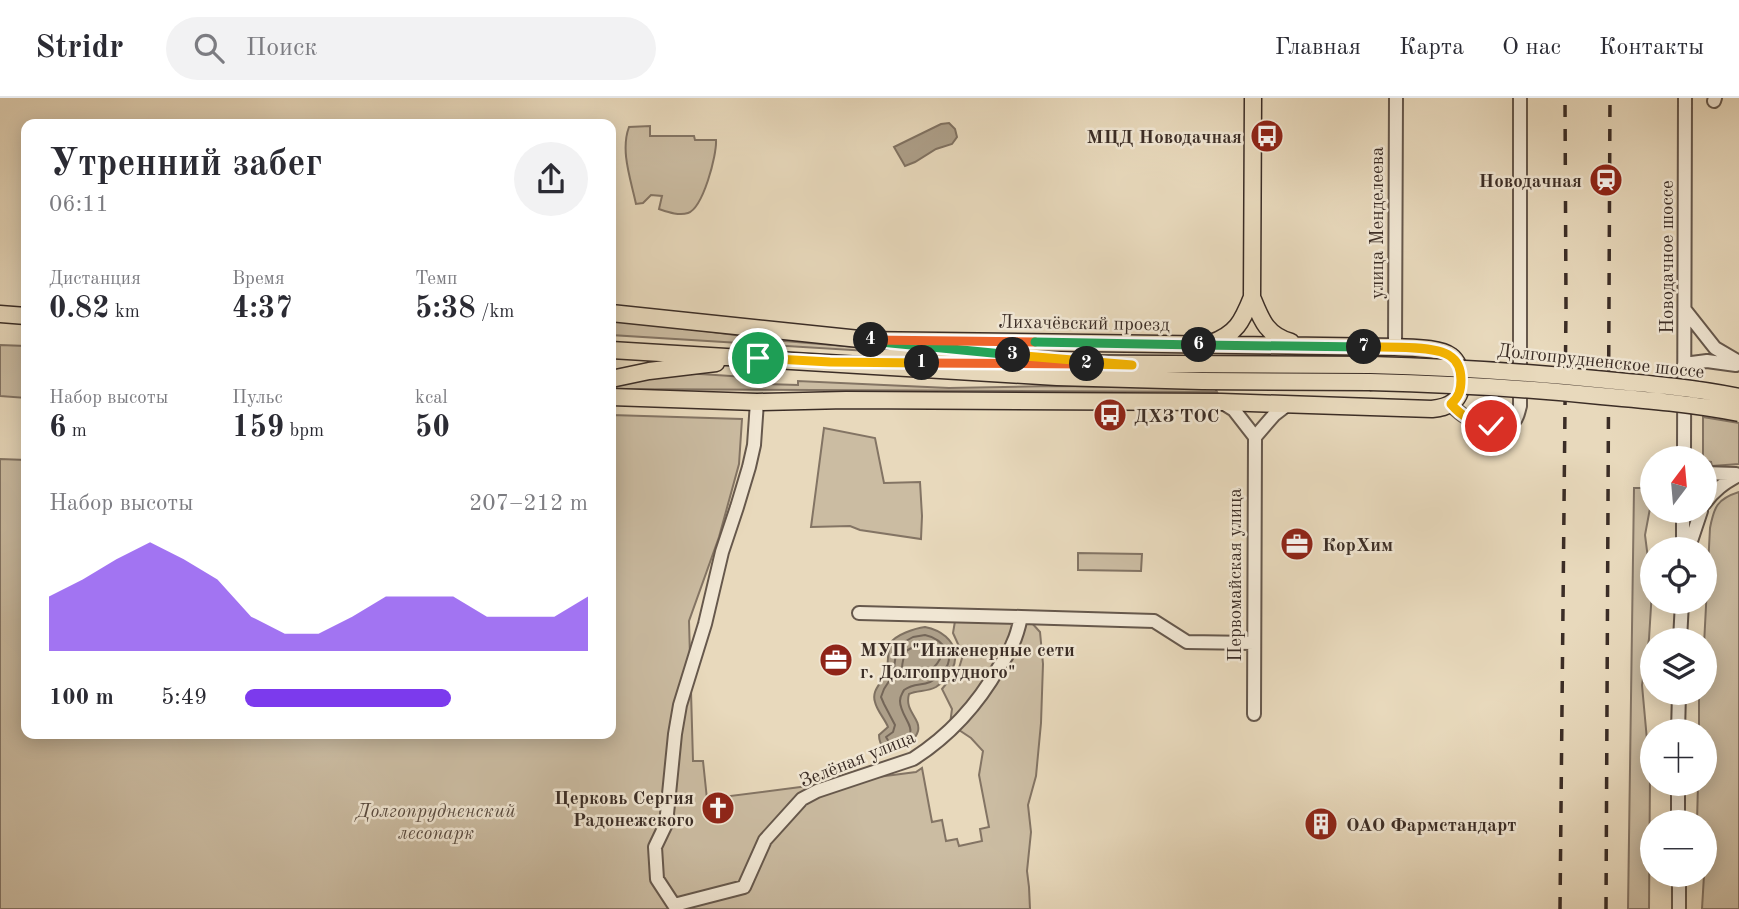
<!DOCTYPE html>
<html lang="ru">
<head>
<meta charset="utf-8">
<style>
  :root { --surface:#fff; --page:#f2f2f3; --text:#2b2b33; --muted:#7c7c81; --line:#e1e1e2; --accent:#7c3aed }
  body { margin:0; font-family:"Old Standard TT",serif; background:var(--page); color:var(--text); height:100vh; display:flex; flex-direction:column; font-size:26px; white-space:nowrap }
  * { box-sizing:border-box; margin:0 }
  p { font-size:23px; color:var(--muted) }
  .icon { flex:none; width:38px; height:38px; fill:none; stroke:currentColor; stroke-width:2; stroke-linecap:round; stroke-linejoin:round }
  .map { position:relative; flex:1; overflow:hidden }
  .details { position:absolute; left:21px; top:21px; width:595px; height:620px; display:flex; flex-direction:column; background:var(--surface); border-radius:14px; box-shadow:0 4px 18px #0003 }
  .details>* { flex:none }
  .needle { width:46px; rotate:16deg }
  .fabs { position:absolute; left:1640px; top:348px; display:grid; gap:14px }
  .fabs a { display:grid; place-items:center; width:77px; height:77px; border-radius:50%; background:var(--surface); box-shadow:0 4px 18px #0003; font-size:35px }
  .pin { position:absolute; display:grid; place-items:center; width:60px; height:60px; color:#fff; margin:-30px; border:4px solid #fff; border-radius:50%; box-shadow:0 2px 7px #0007 }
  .km { position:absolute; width:35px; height:35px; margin:-18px; border-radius:50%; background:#222; color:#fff; font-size:19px; line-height:35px; text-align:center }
  .round { display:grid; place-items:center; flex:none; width:74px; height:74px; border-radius:37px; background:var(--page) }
  .summary { display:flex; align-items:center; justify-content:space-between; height:119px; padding:0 28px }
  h1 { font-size:38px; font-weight:700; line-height:52px }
  .stats { display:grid; grid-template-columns:repeat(3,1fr); gap:10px; height:119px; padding:7px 28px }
  .stats div { display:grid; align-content:center }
  .stats b { font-size:30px; font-weight:700 }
  .stats small { font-size:19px; font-weight:400 }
  .stats p { font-size:19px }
  .chart { height:196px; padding:14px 28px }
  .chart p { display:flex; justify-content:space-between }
  .chart svg { width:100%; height:126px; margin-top:7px; fill:var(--accent); opacity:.7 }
  ul { padding:0 28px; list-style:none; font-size:23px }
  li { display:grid; grid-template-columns:112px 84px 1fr; align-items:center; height:52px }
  li i { height:18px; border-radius:9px; background:var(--accent) }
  header { display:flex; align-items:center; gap:42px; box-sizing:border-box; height:98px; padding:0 35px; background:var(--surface); border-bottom:2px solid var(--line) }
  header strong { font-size:33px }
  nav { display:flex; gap:38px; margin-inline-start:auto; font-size:24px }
  .search { width:490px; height:63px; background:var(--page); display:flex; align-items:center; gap:18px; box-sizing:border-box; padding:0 24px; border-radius:38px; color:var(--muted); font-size:26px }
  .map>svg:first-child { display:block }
  .green { fill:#cbbca2; stroke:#837464; stroke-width:2 }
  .water { fill:#ad9f89; stroke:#7f7161; stroke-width:2 }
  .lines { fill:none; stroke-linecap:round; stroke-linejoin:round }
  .shore { stroke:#746658; stroke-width:2 }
  .minor-casing { stroke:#66584c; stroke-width:16 }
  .major-casing { stroke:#3b2d26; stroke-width:19 }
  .minor { stroke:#f0e6d3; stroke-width:12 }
  .major { stroke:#e8d9bc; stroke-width:16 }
  .rail { stroke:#3b2d26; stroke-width:3.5; stroke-dasharray:12 12; stroke-linecap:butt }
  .major-bridge-casing { stroke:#3b2d26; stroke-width:19; stroke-linecap:butt }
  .major-bridge { stroke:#e8d9bc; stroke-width:16 }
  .split-1-casing { stroke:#fff; stroke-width:14 }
  .split-2-casing { stroke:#fff; stroke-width:14 }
  .split-3-casing { stroke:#fff; stroke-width:14 }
  .split-4-casing { stroke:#fff; stroke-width:14 }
  .split-5-casing { stroke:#fff; stroke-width:14 }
  .split-6-casing { stroke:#fff; stroke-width:14 }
  .split-7-casing { stroke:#fff; stroke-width:14 }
  .split-8-casing { stroke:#fff; stroke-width:14 }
  .split-1 { stroke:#f5b400; stroke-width:9 }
  .split-2 { stroke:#f0652b; stroke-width:9 }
  .split-3 { stroke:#f5b400; stroke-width:9 }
  .split-4 { stroke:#22a559; stroke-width:9 }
  .split-5 { stroke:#f0652b; stroke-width:9 }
  .split-6 { stroke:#22a559; stroke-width:9 }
  .split-7 { stroke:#22a559; stroke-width:9 }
  .split-8 { stroke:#f5b400; stroke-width:9 }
  .labels { text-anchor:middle; stroke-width:5; stroke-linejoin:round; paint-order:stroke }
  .poi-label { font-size:19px; font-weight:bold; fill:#3b2d26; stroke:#f0e6d3; text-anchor:start }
  .street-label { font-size:19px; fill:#3b2d26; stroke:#f0e6d3 }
  .park-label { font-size:19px; font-style:italic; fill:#584a3f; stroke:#f0e6d3 }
</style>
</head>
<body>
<header>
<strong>Stridr</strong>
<div class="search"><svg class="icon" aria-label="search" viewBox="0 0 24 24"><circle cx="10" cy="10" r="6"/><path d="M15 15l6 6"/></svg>Поиск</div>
<nav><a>Главная</a><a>Карта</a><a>О нас</a><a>Контакты</a></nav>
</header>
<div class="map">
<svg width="1739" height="811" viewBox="0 0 1739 811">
  <rect width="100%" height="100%" fill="#e8d9bc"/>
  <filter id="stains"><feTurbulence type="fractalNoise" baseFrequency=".00286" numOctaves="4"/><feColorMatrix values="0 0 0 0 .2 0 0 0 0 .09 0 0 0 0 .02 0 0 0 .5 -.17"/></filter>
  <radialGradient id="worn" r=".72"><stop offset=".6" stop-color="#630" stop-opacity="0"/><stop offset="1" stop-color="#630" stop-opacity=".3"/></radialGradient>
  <path class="green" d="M650 28V38H694L695 42H716C717 57 703 110 688 115 679 118 668 114 659 111L662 98 651 97 643 105 636 106C631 82 620 53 629 29Z
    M611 220 772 242 869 250 868 253 611 237Z
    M0 247 26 248V300L0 298Z
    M685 275 746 279 764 281 765 286 798 287V283L949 290 1053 288 1215 290 1217 294 611 291V287L637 281Z
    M611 317 742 321 739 366 719 439 689 523 693 663H703L707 701 916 674 922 670 932 724 942 722 946 743 957 741 959 748 982 743 980 731 989 729 979 677 983 653 971 640 950 626 952 611 942 591 959 570 963 557 953 535 955 523 1031 524 1040 534 1043 566 1041 625 1036 678 1028 707 1031 734 1027 773 1029 789 1030 811H0V361L26 362V635H611Z
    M1703 319 1739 325V366L1712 368 1711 364 1705 363 1703 360Z
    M824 330 875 340 884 385 920 384 922 418 921 441 860 432 850 428 811 429Z
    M1634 390H1642L1648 397 1651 405 1645 437 1652 492 1649 541 1642 587 1650 675 1649 811H1628Z
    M1739 394V811H1702L1704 777V724H1697L1698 686H1704V634L1699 633V595H1704V547L1710 430C1714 409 1717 401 1739 394Z
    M1078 455 1142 456 1141 473 1078 472Z"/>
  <path class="water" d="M949 25 955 31 957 39 952 46 936 51 915 64 905 68 894 49 941 26Z
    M925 529C960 536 966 569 936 589 927 594 918 592 909 596 904 613 921 620 918 633 914 649 879 663 879 637L888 629C885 621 877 613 875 604 871 591 883 585 886 574 889 565 887 554 890 546 894 537 916 530 925 529Z"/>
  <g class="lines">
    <path class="shore" d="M925 537C935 539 942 544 947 553 954 566 941 578 930 584 921 588 914 585 904 592 902 596 900 598 900 603 900 622 930 639 889 644L886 639 893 634 895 627 884 606 881 599 884 591 893 577 897 548 913 539Z
      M924 545C932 547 938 553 940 561 932 576 919 577 904 580 900 573 903 561 906 553L917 547Z"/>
    <defs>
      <path id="minor" d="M1714 3 1715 0
        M1685 212 1715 250 1739 264
        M1395 249 1396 0
        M1684 266 1707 263 1736 267
        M757 304 754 347 749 369 737 409 722 454 705 526 680 607 675 636 666 726 655 749 657 781 674 807 744 789 765 742 802 701 817 693 913 661C949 638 978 606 999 569 1004 562 1010 554 1013 545 1017 537 1019 528 1021 519L1154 523 1187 544 1254 545
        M1221 304 1234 312 1255 339 1254 616
        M1451 306C1462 321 1496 338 1513 324 1518 320 1518 314 1520 308V0
        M1255 339 1274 317 1287 307
        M1684 360 1685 0
        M1704 375 1736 376
        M1704 406C1714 392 1724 385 1739 377
        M1683 451V413
        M1688 452 1701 413
        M859 515 1021 519
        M1680 542 1682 504
        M1678 634 1679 595
        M1678 686V724
        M1679 777V811"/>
      <path id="major" d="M1252 199C1261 221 1266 237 1291 244
        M611 215 869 242
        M0 216 26 218
        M1211 245C1236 236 1242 224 1252 199L1253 0
        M611 252 1057 279 1202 283 1370 284
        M984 265 1370 267
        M611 281 649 273 716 265
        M611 299 757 304 846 302 1221 304 1432 311C1440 310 1447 309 1453 304 1466 294 1463 267 1451 258 1439 249 1410 250 1395 249L860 242"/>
    </defs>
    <use href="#minor" class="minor-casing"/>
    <use href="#major" class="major-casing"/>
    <use href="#minor" class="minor"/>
    <use href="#major" class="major"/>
    <path class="rail" d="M1560 811 1566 209 1565 0
      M1606 811 1610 0"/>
    <defs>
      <path id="major-bridge" d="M1370 267C1449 269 1527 274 1606 282 1650 286 1695 290 1739 299
        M1370 284C1447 286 1524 290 1601 298 1647 302 1693 306 1739 315"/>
    </defs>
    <use href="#major-bridge" class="major-bridge-casing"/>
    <use href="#major-bridge" class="major-bridge"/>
  </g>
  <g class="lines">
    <defs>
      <path id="split-1" d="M758 260 830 264 922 265"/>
      <path id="split-2" d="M922 265 1087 266"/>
      <path id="split-3" d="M1013 257 1132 267 1087 266"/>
      <path id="split-4" d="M871 242H860L1013 257"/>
      <path id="split-5" d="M871 242 1035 244"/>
      <path id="split-6" d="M1035 244 1199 247"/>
      <path id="split-7" d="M1199 247 1364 249"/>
      <path id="split-8" d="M1364 249C1383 249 1436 247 1450 258 1458 263 1461 272 1461 282 1461 292 1459 299 1451 306 1462 319 1474 325 1491 328"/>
    </defs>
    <use href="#split-1" class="split-1-casing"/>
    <use href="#split-2" class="split-2-casing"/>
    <use href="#split-3" class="split-3-casing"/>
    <use href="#split-4" class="split-4-casing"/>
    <use href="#split-5" class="split-5-casing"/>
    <use href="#split-6" class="split-6-casing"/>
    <use href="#split-7" class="split-7-casing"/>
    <use href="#split-8" class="split-8-casing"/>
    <use href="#split-1" class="split-1"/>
    <use href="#split-2" class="split-2"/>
    <use href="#split-3" class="split-3"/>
    <use href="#split-4" class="split-4"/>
    <use href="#split-5" class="split-5"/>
    <use href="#split-6" class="split-6"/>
    <use href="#split-7" class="split-7"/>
    <use href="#split-8" class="split-8"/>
  </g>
  <defs>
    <symbol id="bus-disc" viewBox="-11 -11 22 22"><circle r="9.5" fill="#8f2418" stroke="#f0e6d3"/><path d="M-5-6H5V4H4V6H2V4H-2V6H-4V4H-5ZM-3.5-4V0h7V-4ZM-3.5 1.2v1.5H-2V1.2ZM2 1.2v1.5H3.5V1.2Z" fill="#fff"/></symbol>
    <symbol id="station-disc" viewBox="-11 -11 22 22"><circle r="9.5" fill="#8f2418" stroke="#f0e6d3"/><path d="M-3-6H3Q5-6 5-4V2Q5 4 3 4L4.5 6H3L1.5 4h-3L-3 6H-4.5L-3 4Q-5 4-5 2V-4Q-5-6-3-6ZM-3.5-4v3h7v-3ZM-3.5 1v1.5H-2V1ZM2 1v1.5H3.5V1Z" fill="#fff"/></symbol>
    <symbol id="office-disc" viewBox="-11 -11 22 22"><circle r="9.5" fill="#8f2418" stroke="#f0e6d3"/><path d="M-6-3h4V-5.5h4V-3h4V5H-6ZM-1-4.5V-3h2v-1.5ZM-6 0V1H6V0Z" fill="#fff"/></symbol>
    <symbol id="church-disc" viewBox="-11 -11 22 22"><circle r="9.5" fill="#8f2418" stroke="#f0e6d3"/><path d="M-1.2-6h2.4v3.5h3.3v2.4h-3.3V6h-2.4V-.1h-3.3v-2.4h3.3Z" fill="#fff"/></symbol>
    <symbol id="building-disc" viewBox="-11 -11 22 22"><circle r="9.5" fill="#8f2418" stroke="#f0e6d3"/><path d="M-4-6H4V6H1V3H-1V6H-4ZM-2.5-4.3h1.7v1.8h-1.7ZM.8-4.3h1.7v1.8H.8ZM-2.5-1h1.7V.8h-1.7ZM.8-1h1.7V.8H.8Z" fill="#fff"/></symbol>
  </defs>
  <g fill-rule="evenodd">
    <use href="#bus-disc" x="1248" y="19" width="38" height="38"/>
    <use href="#station-disc" x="1587" y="63" width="38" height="38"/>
    <use href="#bus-disc" x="1091" y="298" width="38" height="38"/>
    <use href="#office-disc" x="1278" y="427" width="38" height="38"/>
    <use href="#office-disc" x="817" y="543" width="38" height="38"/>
    <use href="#church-disc" x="699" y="691" width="38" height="38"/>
    <use href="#building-disc" x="1302" y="707" width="38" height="38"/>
  </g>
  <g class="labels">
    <g class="poi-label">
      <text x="1242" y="45" text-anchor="end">МЦД Новодачная</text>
      <text x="1582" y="89" text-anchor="end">Новодачная</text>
      <text x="1134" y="324">ДХЗ ТОС</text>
      <text x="1322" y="453">КорХим</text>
      <text x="860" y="558">МУП "Инженерные сети<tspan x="860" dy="22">г. Долгопрудного"</tspan></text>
      <text x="694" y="706" text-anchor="end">Церковь Сергия<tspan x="694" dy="22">Радонежского</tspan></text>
      <text x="1346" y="733">ОАО Фармстандарт</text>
    </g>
    <g class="street-label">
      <text transform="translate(1376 125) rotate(-90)" y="7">улица Менделеева</text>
      <text transform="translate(1666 159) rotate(-90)" y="7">Новодачное шоссе</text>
      <text transform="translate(1084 224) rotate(1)" y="7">Лихачёвский проезд</text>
      <text transform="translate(1601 262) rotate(6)" y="7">Долгопрудненское шоссе</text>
      <text transform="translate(1234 477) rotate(-90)" y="7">Первомайская улица</text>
      <text transform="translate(857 660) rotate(-22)" y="7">Зелёная улица</text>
    </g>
    <g class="park-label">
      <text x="436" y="719">Долгопрудненский<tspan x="436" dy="22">лесопарк</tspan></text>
    </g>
  </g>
  <rect width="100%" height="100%" filter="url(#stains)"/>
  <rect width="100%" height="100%" fill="url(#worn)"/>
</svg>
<div class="fabs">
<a><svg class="needle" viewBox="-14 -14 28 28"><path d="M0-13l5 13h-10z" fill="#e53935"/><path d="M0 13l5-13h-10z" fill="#7c7c81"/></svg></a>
<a><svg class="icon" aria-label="locate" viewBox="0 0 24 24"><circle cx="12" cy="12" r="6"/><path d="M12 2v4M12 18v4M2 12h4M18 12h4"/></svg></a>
<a><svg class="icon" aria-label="layers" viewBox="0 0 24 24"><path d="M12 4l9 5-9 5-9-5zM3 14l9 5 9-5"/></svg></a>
<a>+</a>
<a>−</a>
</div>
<div class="pin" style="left:758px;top:260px;background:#1e9e55"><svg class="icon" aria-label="arrive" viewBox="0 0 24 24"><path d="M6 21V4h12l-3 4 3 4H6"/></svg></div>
<div class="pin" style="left:1491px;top:328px;background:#d93025"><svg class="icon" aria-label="check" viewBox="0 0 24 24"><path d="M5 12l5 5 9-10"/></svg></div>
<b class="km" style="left:922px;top:265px">1</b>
<b class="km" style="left:1087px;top:266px">2</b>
<b class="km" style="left:1013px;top:257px">3</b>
<b class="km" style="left:871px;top:242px">4</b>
<b class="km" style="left:1199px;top:247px">6</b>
<b class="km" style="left:1364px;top:249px">7</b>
<section class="details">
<div class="summary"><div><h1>Утренний забег</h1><p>06:11</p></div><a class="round"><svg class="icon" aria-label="share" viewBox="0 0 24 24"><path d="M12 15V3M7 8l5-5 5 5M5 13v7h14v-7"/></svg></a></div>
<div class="stats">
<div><p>Дистанция</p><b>0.82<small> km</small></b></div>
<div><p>Время</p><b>4:37</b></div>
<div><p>Темп</p><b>5:38<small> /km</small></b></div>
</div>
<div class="stats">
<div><p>Набор высоты</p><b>6<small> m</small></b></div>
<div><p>Пульс</p><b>159<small> bpm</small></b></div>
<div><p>kcal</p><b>50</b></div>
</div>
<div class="chart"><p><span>Набор высоты</span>207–212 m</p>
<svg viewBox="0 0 160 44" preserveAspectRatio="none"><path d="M0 44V25L10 19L20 12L30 6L40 12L50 19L60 32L70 38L80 38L90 32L100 25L110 25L120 25L130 32L140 32L150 32L160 25V44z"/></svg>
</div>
<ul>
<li><b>100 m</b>5:49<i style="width:60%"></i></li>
</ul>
</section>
</div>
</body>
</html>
